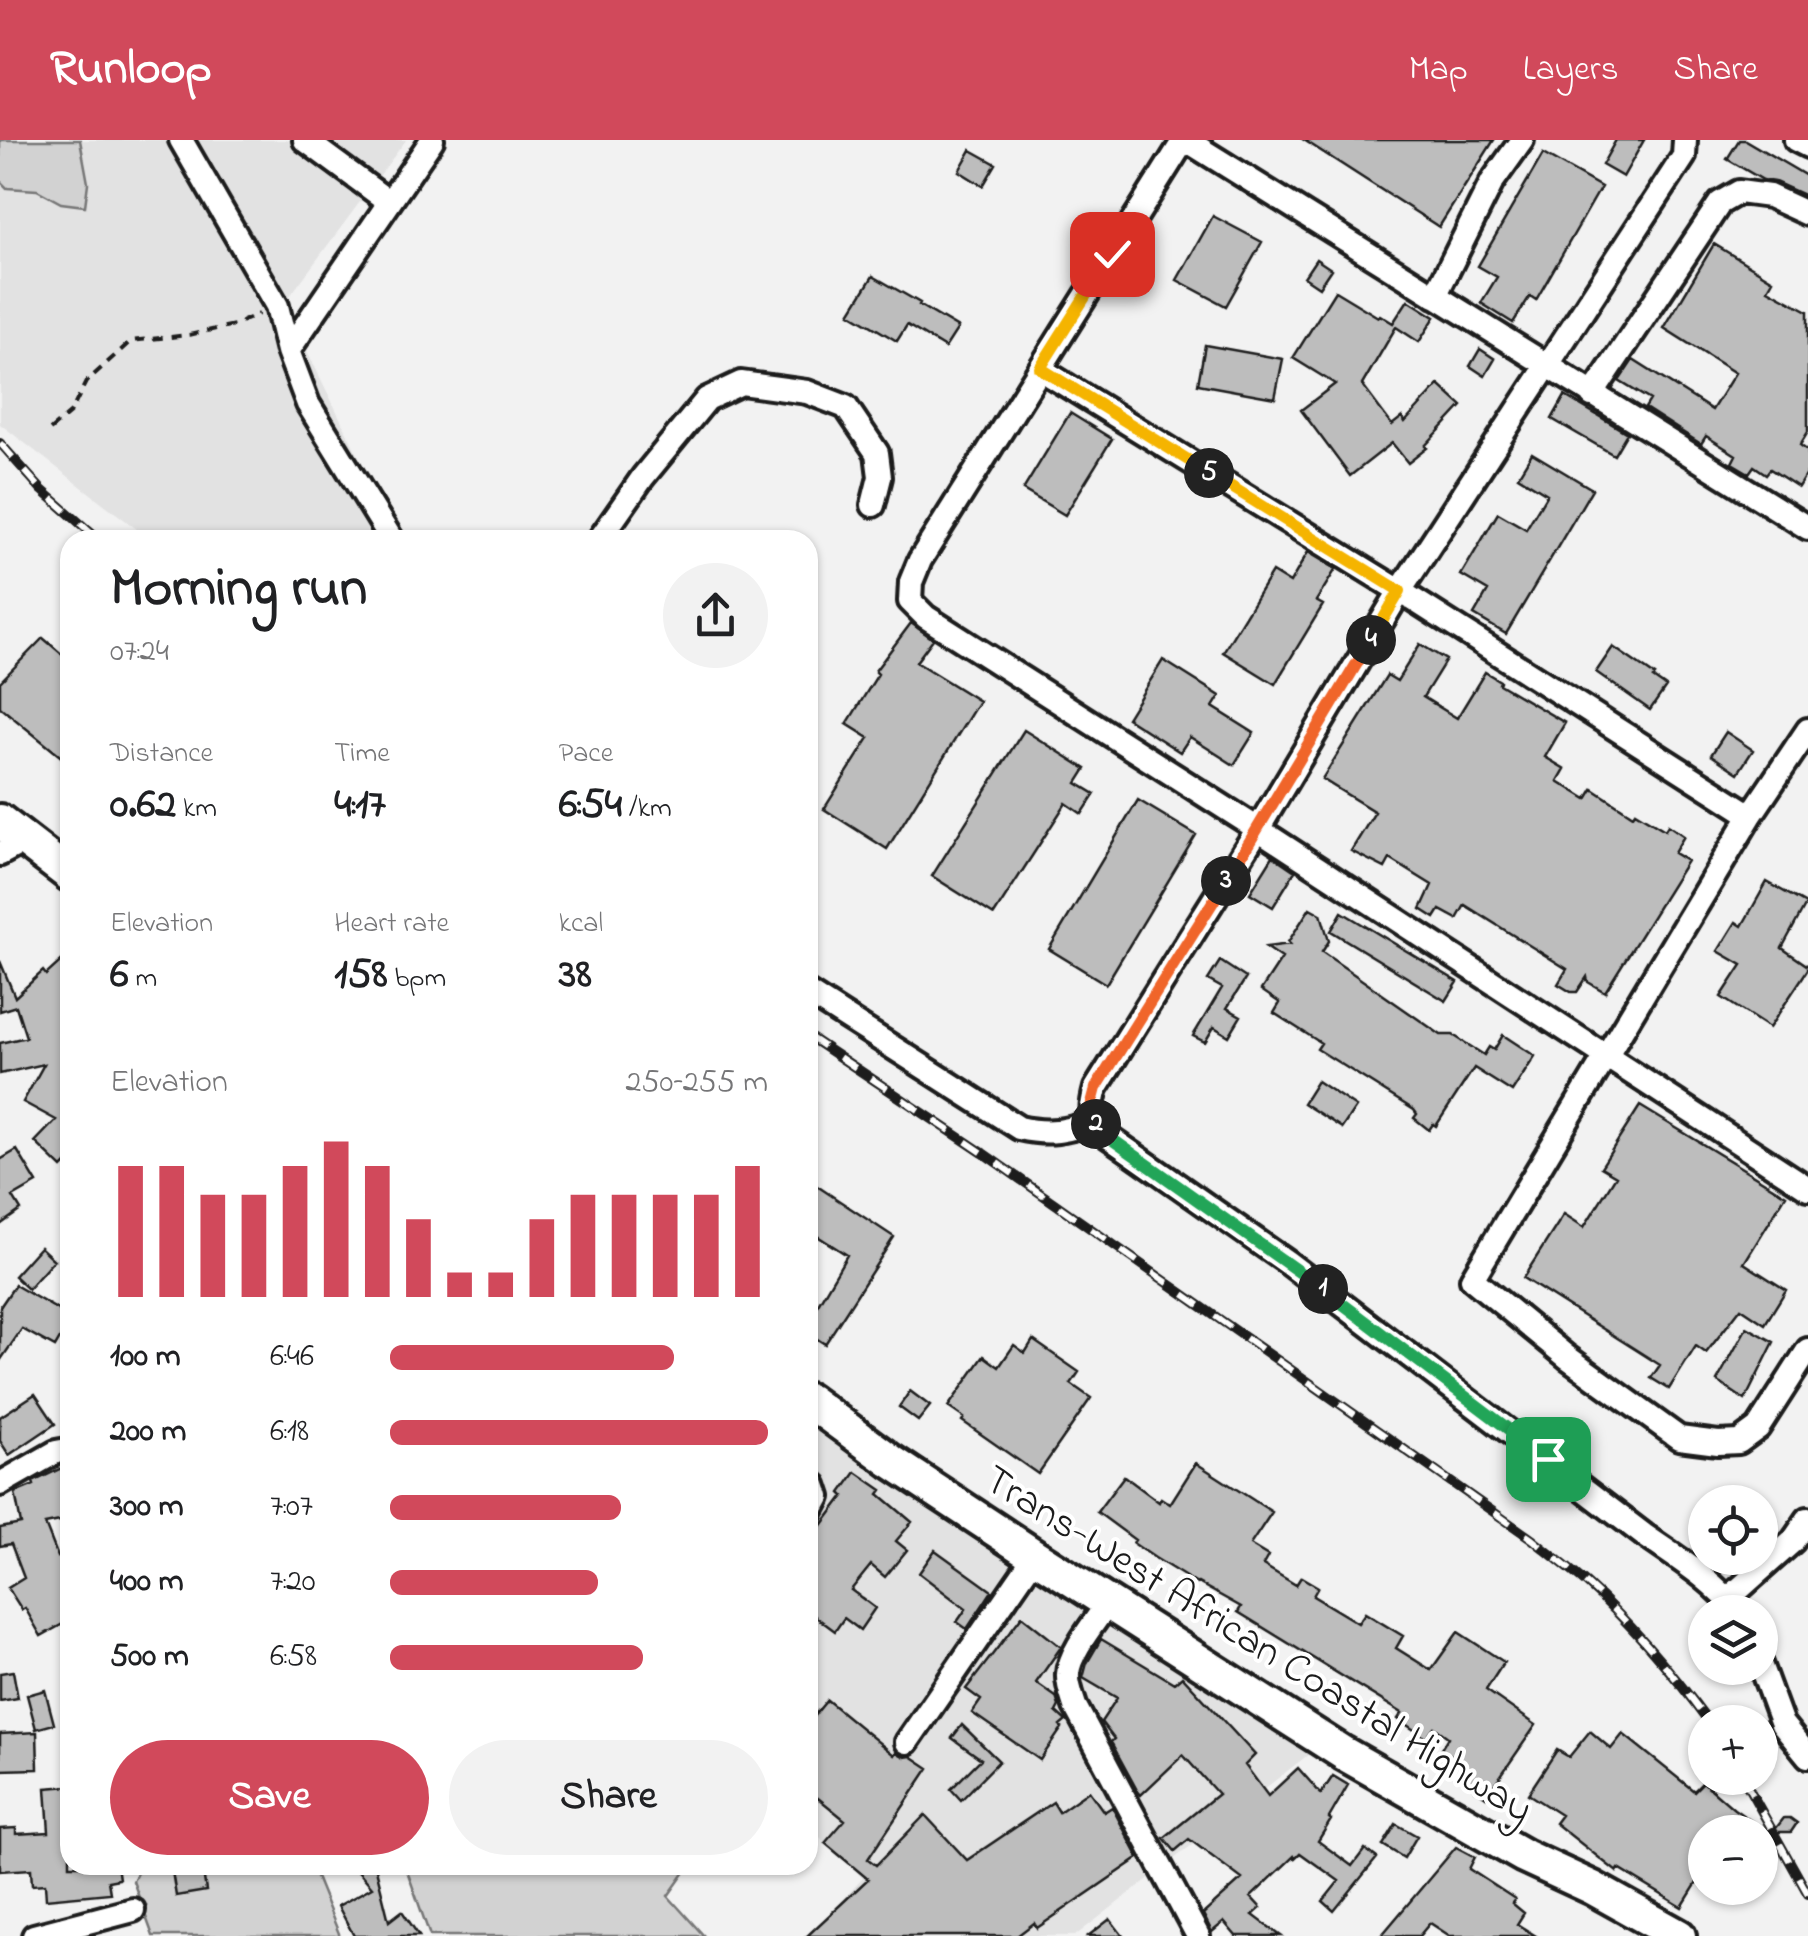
<!DOCTYPE html>
<html lang="en">
<head>
<meta charset="utf-8">
<style>
  :root { --surface:#fff; --page:#f2f2f2; --text:#202124; --muted:#757577; --accent:#d1495b }
  body { margin:0; font-family:"Indie Flower",sans-serif; background:var(--page); color:var(--text); height:100vh; display:flex; flex-direction:column; font-size:38px; white-space:nowrap }
  * { box-sizing:border-box; margin:0 }
  p { font-size:32px; color:var(--muted) }
  .icon { flex:none; width:55px; height:55px; fill:none; stroke:currentColor; stroke-width:2; stroke-linecap:round; stroke-linejoin:round }
  .map { position:relative; flex:1; overflow:hidden }
  .drawer { position:absolute; left:60px; top:390px; width:758px; height:1345px; display:flex; flex-direction:column; background:var(--surface); border-radius:30px; box-shadow:0 2px 8px #0004 }
  .drawer>* { flex:none }
  .tools { position:absolute; left:1688px; top:1345px; display:grid; gap:20px }
  .tools a { display:grid; place-items:center; width:90px; height:90px; border-radius:50%; background:var(--surface); box-shadow:0 2px 8px #0004; font-size:50px }
  .pin { position:absolute; display:grid; place-items:center; width:85px; height:85px; color:#fff; margin:-42px; border-radius:20px; box-shadow:0 5px 15px #0006 }
  .km { position:absolute; width:50px; height:50px; margin:-25px; border-radius:50%; background:#222; color:#fff; font-size:28px; line-height:50px; text-align:center }
  .round { display:grid; place-items:center; flex:none; width:105px; height:105px; border-radius:52px; background:var(--page) }
  .head { display:flex; align-items:center; justify-content:space-between; height:170px; padding:0 50px }
  h1 { font-size:55px; font-weight:800; line-height:75px }
  .figures { display:grid; grid-template-columns:repeat(3,1fr); gap:15px; height:170px; padding:10px 50px }
  .figures div { display:grid; align-content:center }
  .figures b { font-size:42px; font-weight:800 }
  .figures small { font-size:28px; font-weight:400 }
  .figures p { font-size:28px }
  .chart { height:280px; padding:20px 50px }
  .chart p { display:flex; justify-content:space-between }
  .chart svg { width:100%; height:180px; margin-top:10px; stroke:var(--accent); stroke-width:6 }
  .action { display:flex; gap:20px; margin-top:auto; padding:20px 50px }
  .action a { flex:1; height:115px; border-radius:60px; background:var(--accent); color:#fff; font-size:40px; font-weight:800; line-height:115px; text-align:center }
  .action a+a { background:var(--page); color:var(--text) }
  ul { padding:0 50px; list-style:none; font-size:32px }
  li { display:grid; grid-template-columns:160px 120px 1fr; align-items:center; height:75px }
  li i { height:25px; border-radius:12px; background:var(--accent) }
  header { display:flex; align-items:center; gap:60px; box-sizing:border-box; height:140px; padding:0 50px; background:var(--accent); color:#fff }
  header strong { font-size:48px }
  nav { display:flex; gap:55px; margin-inline-start:auto; font-size:35px }
  .map>svg:first-child { display:block }
  .built { fill:#e2e2e2 }
  .green { fill:#d2d2d2; stroke:#777; stroke-width:2.5 }
  .building { fill:#bdbdbd; stroke:#1c1c1c; stroke-width:2.5 }
  .lines { fill:none; stroke-linecap:round; stroke-linejoin:round }
  .minor-casing { stroke:#1c1c1c; stroke-width:30 }
  .highway-casing { stroke:#1c1c1c; stroke-width:40 }
  .path { stroke:#1c1c1c; stroke-width:4; stroke-dasharray:10 8; stroke-linecap:butt }
  .minor { stroke:#fff; stroke-width:22 }
  .highway { stroke:#fff; stroke-width:32 }
  .rail-casing { stroke:#1c1c1c; stroke-width:10 }
  .rail { stroke:#fff; stroke-width:6; stroke-dasharray:19; stroke-linecap:butt }
  .split-1-casing { stroke:#fff; stroke-width:20 }
  .split-2-casing { stroke:#fff; stroke-width:20 }
  .split-3-casing { stroke:#fff; stroke-width:20 }
  .split-4-casing { stroke:#fff; stroke-width:20 }
  .split-5-casing { stroke:#fff; stroke-width:20 }
  .split-6-casing { stroke:#fff; stroke-width:20 }
  .split-1 { stroke:#22a559; stroke-width:12 }
  .split-2 { stroke:#22a559; stroke-width:12 }
  .split-3 { stroke:#f0652b; stroke-width:12 }
  .split-4 { stroke:#f0652b; stroke-width:12 }
  .split-5 { stroke:#f5b400; stroke-width:12 }
  .split-6 { stroke:#f5b400; stroke-width:12 }
  .labels { text-anchor:middle; stroke-width:8; stroke-linejoin:round; paint-order:stroke }
  .street-label { font-size:42px; fill:#1c1c1c; stroke:#fff }
</style>
</head>
<body>
<header>
<strong>Runloop</strong>
<nav><a>Map</a><a>Layers</a><a>Share</a></nav>
</header>
<div class="map">
<svg width="1808" height="1796" viewBox="0 0 1808 1796">
  <rect width="100%" height="100%" fill="#f2f2f2"/>
  <filter id="ink" filterUnits="userSpaceOnUse"><feTurbulence type="fractalNoise" baseFrequency=".01" numOctaves="2"/><feDisplacementMap in="SourceGraphic" scale="20" xChannelSelector="R" yChannelSelector="G"/><feConvolveMatrix kernelMatrix="1 2 1 2 8 2 1 2 1" color-interpolation-filters="sRGB"/></filter>
  <g filter="url(#ink)">
    <path class="built" d="M0 0H406L284 164 398 396V400H151L0 284Z
      M808 1256 1331 1597 1075 1796H809L863 1738 808 1686Z"/>
    <path class="green" d="M0 0H80L88 43 85 66 61 63 37 50 7 48 0 41Z
      M141 1725H311L340 1796H153L133 1741Z
      M405 1725H690L668 1756 704 1796H430Z"/>
    <path class="building" d="M1304 0H1494L1439 87Z
      M1616 0H1644L1623 37 1602 25Z
      M1739 0H1745L1808 37V57L1775 42 1763 40 1727 19Z
      M971 10 996 24 983 46 959 31Z
      M1543 14 1601 47 1536 160 1530 156 1513 183 1481 163 1497 137 1478 126Z
      M1213 76 1262 102 1226 166 1177 140Z
      M1714 104 1773 140 1768 149 1808 171V292L1800 305 1808 311V331L1798 347 1770 329 1766 334 1754 326 1749 333 1732 323 1736 315 1706 296 1701 304 1645 268 1650 260 1619 241 1633 220 1712 270 1735 233 1664 188Z
      M1316 119 1331 129 1319 147 1304 137Z
      M873 136 920 163 919 165 958 188 945 208 907 185 897 201 850 173Z
      M1335 151 1378 177 1380 175 1393 183 1408 160 1435 177 1419 202 1396 187 1362 245 1392 285 1402 277 1405 282 1439 245 1462 266 1425 306 1427 308 1408 323 1392 303 1350 336 1301 270 1335 244 1293 218Z
      M1205 205 1283 219 1275 258 1198 244Z
      M1480 209 1495 219 1485 236 1470 226Z
      M1565 256 1627 293 1614 315 1552 279Z
      M1070 273 1112 299 1065 375 1023 350Z
      M1532 313 1592 349 1506 494 1474 475 1488 451 1461 435 1498 373 1526 389 1547 354 1518 336Z
      M1308 412 1336 429 1316 461 1323 465 1275 544 1223 512 1272 432 1290 443Z
      M911 483 933 499 916 522 979 561 887 709 824 669 869 598 847 584 878 534 875 531Z
      M43 498 70 521V624L0 567V542Z
      M1420 504 1446 520 1423 557 1457 578 1485 532 1500 541 1499 544 1565 583 1545 617 1565 629 1558 641 1587 659 1593 649 1633 675 1635 672 1665 690 1668 685 1684 696 1674 713 1687 721 1605 852 1588 842 1587 837 1577 852H1571L1558 844 1567 829 1465 765 1457 779 1440 770 1435 778 1421 769 1432 745 1390 719 1385 728 1351 711 1375 672 1322 639 1387 535 1397 541Z
      M1613 507 1655 536 1653 538 1666 547 1650 570 1596 532Z
      M1163 520 1220 556 1213 567 1254 593 1234 625 1190 597 1180 612 1127 578Z
      M1024 590 1086 629 1077 643 1095 654 1082 674 1066 663 994 775 932 736Z
      M1726 592 1753 610 1738 633 1711 615Z
      M1138 660 1196 695 1106 844 1049 809Z
      M1273 716 1295 731 1273 767 1250 753Z
      M1767 742 1806 764 1782 808 1808 826V829L1769 888 1721 857 1742 825 1718 811 1736 782 1742 786Z
      M1310 768 1321 774 1329 801 1322 812 1441 895H1453L1484 915 1489 907 1494 910 1503 895 1535 916 1512 952 1474 928 1436 986 1433 984 1429 990 1414 978 1417 974 1414 970 1317 909 1321 903 1274 873 1280 863 1261 850 1282 818 1266 807 1290 804 1288 802Z
      M1342 772 1458 842 1446 861 1331 791Z
      M70 813V1020L62 1028 35 1002 56 980 23 962 44 924 0 934V903L26 897 16 866 0 871V821L15 857 43 831 46 835Z
      M1220 821 1246 838 1227 868 1241 876 1229 896 1214 887 1205 902 1193 896 1222 848 1208 840Z
      M1317 941 1356 967 1342 988 1303 963Z
      M1640 966 1786 1055 1744 1123 1786 1150 1765 1184 1741 1168 1706 1213 1696 1206 1669 1249 1651 1238 1660 1225 1523 1138 1564 1074 1584 1087 1616 1036 1601 1027Z
      M17 1010 37 1043 13 1057 21 1070 0 1085V1020Z
      M808 1040 894 1097 825 1204 808 1193V1181L847 1115 808 1090Z
      M40 1107 54 1120 28 1149 14 1136Z
      M15 1145 70 1177V1181L55 1207 22 1189 0 1221V1167Z
      M1747 1187 1774 1202 1745 1260 1717 1241Z
      M1033 1200 1079 1232 1071 1244 1091 1258 1038 1334 962 1281 964 1278 948 1267 984 1216 999 1227 1014 1205 1025 1213Z
      M910 1251 930 1266 918 1281 899 1267Z
      M35 1254 55 1284 9 1315 0 1301V1277Z
      M1196 1323 1272 1372 1250 1405 1268 1416 1263 1425 1296 1445 1301 1437 1318 1447 1313 1456 1358 1483 1365 1473 1403 1496 1396 1508 1431 1530 1458 1492 1504 1522 1486 1550 1536 1585 1486 1657 1463 1641 1470 1631 1449 1617 1451 1615 1441 1609 1448 1597 1434 1587 1426 1598 1398 1579 1402 1573 1238 1472 1241 1467 1198 1443 1197 1444 1155 1418 1133 1403 1135 1400 1097 1372 1124 1336 1159 1362 1161 1358 1170 1364Z
      M66 1326 70 1327V1379L45 1384 58 1417 70 1410V1480L41 1496 25 1468 22 1470 8 1448 24 1438 11 1404 0 1406V1388L21 1384 15 1353 34 1345 33 1342Z
      M856 1332 882 1350 879 1354 912 1382 896 1401 907 1410 885 1437 871 1425 851 1450 875 1468 860 1490 844 1478 835 1491 808 1471V1404L844 1356 841 1353Z
      M935 1410 992 1451 967 1489 957 1482 966 1469 919 1433Z
      M1022 1476 1061 1507 1036 1543 1056 1557 1059 1566 1056 1572 1066 1581 1060 1586 1062 1588 1040 1620 972 1573 981 1560 966 1549Z
      M1101 1499 1174 1543 1182 1536 1255 1615 1245 1625 1268 1656 1298 1628 1321 1654 1333 1636 1348 1645 1329 1678 1331 1680 1318 1701 1352 1726 1365 1709 1377 1718 1334 1771 1323 1761 1339 1741 1300 1713 1295 1718 1294 1716 1251 1757 1261 1768 1253 1775 1281 1796H1236L1224 1782 1212 1792 1203 1774 1242 1739 1189 1699 1175 1711 1164 1698 1218 1654 1183 1615 1141 1655 1137 1650 1111 1602 1114 1599 1101 1582 1117 1558 1083 1538 1087 1523Z
      M13 1531 18 1558 0 1561V1533Z
      M45 1550 54 1584 36 1589 27 1555Z
      M827 1560 894 1615 896 1612 905 1617 911 1616 929 1628 868 1719 876 1725 925 1675 967 1720 1053 1662 1059 1672 1089 1651 1104 1672 1112 1667 1139 1718 1037 1788 1034 1783 1017 1796H807L868 1739 825 1703 845 1680 818 1658 808 1671V1583Z
      M962 1585 999 1621 961 1660 951 1649 981 1619 952 1598Z
      M1590 1591 1611 1609 1623 1594 1694 1651 1703 1642 1734 1669 1767 1692H1705V1744L1698 1741 1682 1767 1619 1729 1617 1732 1555 1683 1561 1675 1528 1654 1557 1610 1569 1617Z
      M37 1592 38 1629 0 1630V1594Z
      M70 1646V1725H117L119 1739 108 1741 110 1753 46 1759 45 1744 32 1745 31 1729 0 1731V1689L16 1688V1694L49 1692 46 1648Z
      M1784 1678H1790L1797 1683 1791 1692H1773Z
      M1396 1684 1417 1696 1404 1718 1383 1705Z
      M1456 1707 1475 1717 1469 1729 1515 1759 1512 1763 1524 1773 1517 1784 1536 1796H1450L1430 1783 1419 1796H1381Z
      M171 1725H202L206 1751 176 1756Z
      M353 1725H375L389 1781 402 1771 419 1796H354L338 1766 372 1747Z
      M1110 1779 1123 1796H1088Z"/>
    <g class="lines">
      <defs>
        <path id="minor" d="M181 0 277 166 288 211 308 264 392 400
          M305 0 389 62
          M1184 0 920 420 911 442 910 461 926 477 1258 689 1808 1048
          M1186 0 1808 388
          M1685 0 1684 16 1400 451 1258 689 1096 948C1090 970 1090 977 1106 995L1287 1122 1644 1395C1677 1418 1714 1440 1738 1472
          M1796 0 1808 6
          M1435 156 1492 42 1522 0
          M288 211 432 0
          M1040 229 1400 451 1751 675
          M1592 255 1720 63 1739 52 1769 56 1808 74
          M599 400 643 337 707 259 741 243 807 252 846 267 877 313 880 337 873 365
          M1808 590 1751 675 1472 1139 1567 1217 1679 1298 1718 1303 1739 1302 1758 1288 1808 1210
          M0 714 24 701
          M808 853 1019 988C1050 995 1065 991 1095 982
          M808 1340 815 1345 819 1357 808 1378
          M0 1344 56 1312 67 1310 70 1312
          M1728 1459 1793 1401 1808 1379
          M1107 1464C1095 1482 1069 1513 1068 1534 1067 1544 1072 1556 1075 1566L1198 1796
          M1760 1524 1782 1584 1808 1616
          M907 1602 1035 1416
          M34 1796 133 1770"/>
        <path id="highway" d="M0 681 70 735
          M808 1260 891 1321 1035 1416 1343 1613 1524 1716 1593 1748 1679 1796"/>
      </defs>
      <use href="#minor" class="minor-casing"/>
      <use href="#highway" class="highway-casing"/>
      <path class="path" d="M50 290 71 272 86 242 131 201 189 195 234 185 259 174"/>
      <use href="#minor" class="minor"/>
      <use href="#highway" class="highway"/>
      <defs>
        <path id="rail" d="M0 303 41 349 99 400
          M808 896 983 1013 1532 1399C1550 1414 1569 1428 1586 1443 1632 1484 1673 1533 1709 1582
          M1743 1638 1808 1754"/>
      </defs>
      <use href="#rail" class="rail-casing"/>
      <use href="#rail" class="rail"/>
    </g>
  </g>
  <g class="lines" filter="url(#ink)">
    <defs>
      <path id="split-1" d="M1323 1149 1548 1319"/>
      <path id="split-2" d="M1096 984 1106 995 1323 1149"/>
      <path id="split-3" d="M1096 984 1091 967 1096 948 1226 741"/>
      <path id="split-4" d="M1226 741 1371 500"/>
      <path id="split-5" d="M1209 333 1400 451 1371 500"/>
      <path id="split-6" d="M1112 114 1040 228 1209 333"/>
    </defs>
    <use href="#split-1" class="split-1-casing"/>
    <use href="#split-2" class="split-2-casing"/>
    <use href="#split-3" class="split-3-casing"/>
    <use href="#split-4" class="split-4-casing"/>
    <use href="#split-5" class="split-5-casing"/>
    <use href="#split-6" class="split-6-casing"/>
    <use href="#split-1" class="split-1"/>
    <use href="#split-2" class="split-2"/>
    <use href="#split-3" class="split-3"/>
    <use href="#split-4" class="split-4"/>
    <use href="#split-5" class="split-5"/>
    <use href="#split-6" class="split-6"/>
  </g>
  <g class="labels">
    <g class="street-label">
      <text transform="translate(1260 1502) rotate(32)" y="15">Trans-West African Coastal Highway</text>
    </g>
  </g>
</svg>
<div class="tools">
<a><svg class="icon" aria-label="locate" viewBox="0 0 24 24"><circle cx="12" cy="12" r="6"/><path d="M12 2v4M12 18v4M2 12h4M18 12h4"/></svg></a>
<a><svg class="icon" aria-label="layers" viewBox="0 0 24 24"><path d="M12 4l9 5-9 5-9-5zM3 14l9 5 9-5"/></svg></a>
<a>+</a>
<a>−</a>
</div>
<div class="pin" style="left:1548px;top:1319px;background:#1e9e55"><svg class="icon" aria-label="arrive" viewBox="0 0 24 24"><path d="M6 21V4h12l-3 4 3 4H6"/></svg></div>
<div class="pin" style="left:1112px;top:114px;background:#d93025"><svg class="icon" aria-label="check" viewBox="0 0 24 24"><path d="M5 12l5 5 9-10"/></svg></div>
<b class="km" style="left:1323px;top:1149px">1</b>
<b class="km" style="left:1096px;top:984px">2</b>
<b class="km" style="left:1226px;top:741px">3</b>
<b class="km" style="left:1371px;top:500px">4</b>
<b class="km" style="left:1209px;top:333px">5</b>
<section class="drawer">
<div class="head"><div><h1>Morning run</h1><p>07:24</p></div><a class="round"><svg class="icon" aria-label="share" viewBox="0 0 24 24"><path d="M12 15V3M7 8l5-5 5 5M5 13v7h14v-7"/></svg></a></div>
<div class="figures">
<div><p>Distance</p><b>0.62<small> km</small></b></div>
<div><p>Time</p><b>4:17</b></div>
<div><p>Pace</p><b>6:54<small> /km</small></b></div>
</div>
<div class="figures">
<div><p>Elevation</p><b>6<small> m</small></b></div>
<div><p>Heart rate</p><b>158<small> bpm</small></b></div>
<div><p>kcal</p><b>38</b></div>
</div>
<div class="chart"><p><span>Elevation</span>250–255 m</p>
<svg viewBox="0 0 160 44" preserveAspectRatio="none"><path d="M5 44V12M15 44V12M25 44V19M35 44V19M45 44V12M55 44V6M65 44V12M75 44V25M85 44V38M95 44V38M105 44V25M115 44V19M125 44V19M135 44V19M145 44V19M155 44V12"/></svg>
</div>
<ul>
<li><b>100 m</b>6:46<i style="width:75%"></i></li>
<li><b>200 m</b>6:18<i style="width:100%"></i></li>
<li><b>300 m</b>7:07<i style="width:61%"></i></li>
<li><b>400 m</b>7:20<i style="width:55%"></i></li>
<li><b>500 m</b>6:58<i style="width:67%"></i></li>
</ul>
<div class="action"><a>Save</a><a>Share</a></div>
</section>
</div>
</body>
</html>
